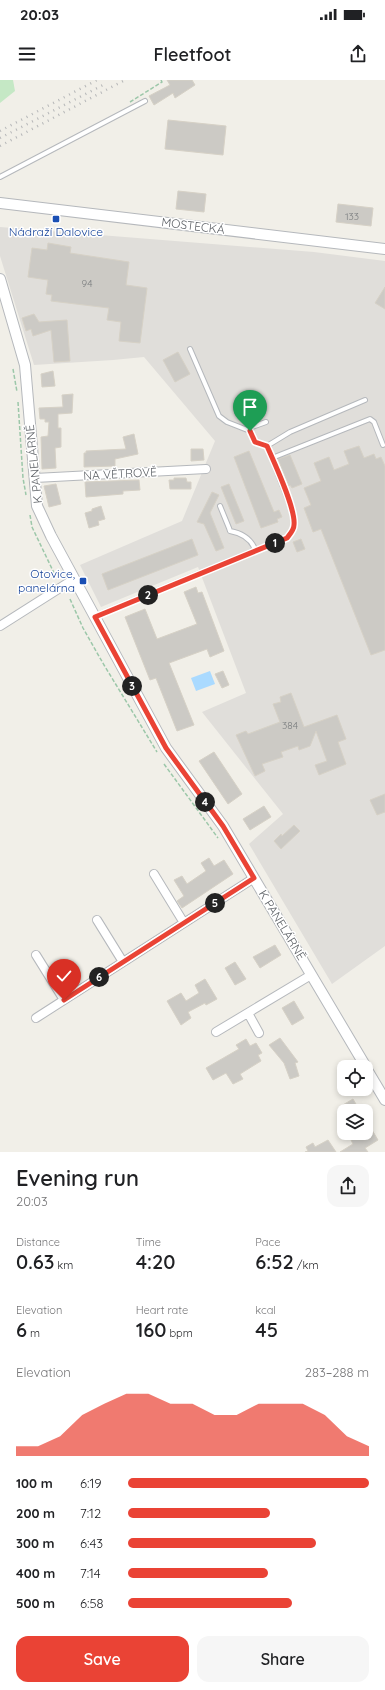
<!DOCTYPE html>
<html lang="en">
<head>
<meta charset="utf-8">
<style>
  :root { --surface:#fff; --page:#f6f6f6; --text:#202124; --muted:#757577; --accent:#ea4335 }
  body { margin:0; font-family:Quicksand,sans-serif; background:var(--page); color:var(--text); height:100vh; display:flex; flex-direction:column; font-size:15px; white-space:nowrap }
  * { box-sizing:border-box; margin:0 }
  p { font-size:13px; color:var(--muted) }
  .icon { flex:none; width:22px; height:22px; fill:none; stroke:currentColor; stroke-width:2; stroke-linecap:round; stroke-linejoin:round }
  .map { position:relative; height:1072px; overflow:hidden }
  .drawer { display:flex; flex-direction:column; background:var(--surface); flex:1 }
  .drawer>* { flex:none }
  .fabs { position:absolute; left:337px; top:980px; display:grid; gap:8px }
  .fabs a { display:grid; place-items:center; width:36px; height:36px; border-radius:8px; background:var(--surface); box-shadow:0 2px 6px #0003; font-size:20px }
  .pin { position:absolute; display:grid; place-items:center; width:34px; height:34px; color:#fff; margin:-41px -17px; border-radius:50% 50% 50% 0; rotate:-45deg; box-shadow:0 0 4px #0007 }
  .pin .icon { rotate:45deg }
  .km { position:absolute; width:20px; height:20px; margin:-10px; border-radius:50%; background:#222; color:#fff; font-size:11px; line-height:20px; text-align:center }
  .round { display:grid; place-items:center; flex:none; width:42px; height:42px; border-radius:12px; background:var(--page) }
  .head { display:flex; align-items:center; justify-content:space-between; height:68px; padding:0 16px }
  h1 { font-size:22px; font-weight:600; line-height:30px }
  .metrics { display:grid; grid-template-columns:repeat(3,1fr); gap:6px; height:68px; padding:4px 16px }
  .metrics div { display:grid; align-content:center }
  .metrics b { font-size:20px; font-weight:600 }
  .metrics small { font-size:11px; font-weight:400 }
  .metrics p { font-size:11px }
  .chart { height:112px; padding:8px 16px }
  .chart p { display:flex; justify-content:space-between }
  .chart svg { width:100%; height:72px; margin-top:4px; fill:var(--accent); opacity:.7 }
  .primary-button { display:flex; gap:8px; margin-top:auto; padding:8px 16px }
  .primary-button a { flex:1; height:46px; border-radius:12px; background:var(--accent); color:#fff; font-size:16px; font-weight:600; line-height:46px; text-align:center }
  .primary-button a+a { background:var(--page); color:var(--text) }
  ul { padding:0 16px; list-style:none; font-size:13px }
  li { display:grid; grid-template-columns:64px 48px 1fr; align-items:center; height:30px }
  li i { height:10px; border-radius:5px; background:var(--accent) }
  .status { display:flex; justify-content:space-between; align-items:center; height:28px; padding:0 20px; background:var(--surface); direction:ltr }
  .status svg { height:11px; fill:currentColor }
  header { display:flex; justify-content:space-between; align-items:center; height:52px; padding:0 16px; background:var(--surface); font-size:18px; font-weight:600 }
  .map>svg:first-child { display:block }
  .industrial { fill:#e0deda }
  .green { fill:#c5e8c5 }
  .water { fill:#aadaff }
  .building { fill:#cccac5; stroke:#d6d1c6 }
  .lines { fill:none; stroke-linecap:round; stroke-linejoin:round }
  .service-casing { stroke:#b5b8bc; stroke-width:6 }
  .minor-casing { stroke:#b5b8bc; stroke-width:10 }
  .tertiary-casing { stroke:#b5b8bc; stroke-width:12 }
  .path { stroke:#9cc7a9; stroke-width:1.5; stroke-dasharray:4 2; stroke-linecap:butt }
  .service { stroke:#fff; stroke-width:4 }
  .minor { stroke:#fff; stroke-width:8 }
  .tertiary { stroke:#fff; stroke-width:10 }
  .rail { stroke:#b6b7b8; stroke-width:2.5; stroke-dasharray:1 5; stroke-linecap:butt }
  .route-casing { stroke:#fff; stroke-width:8 }
  .route { stroke:#ea4335; stroke-width:5 }
  .transit-dot { fill:#1a4fb4; stroke:#fff; stroke-width:1.5 }
  .labels { text-anchor:middle; stroke-width:3; stroke-linejoin:round; paint-order:stroke }
  .number-label { font-size:10px; fill:#7a7d7f }
  .street-label { font-size:12px; fill:#5f6368; stroke:#fff }
  .transit-label { font-size:12px; fill:#164399; stroke:#fff }
</style>
</head>
<body>
<div class="status"><b>20:03</b><svg viewBox="0 0 49 12"><path d="M0 12V9h3v3zM5 12V6h3v6zM10 12V3h3v9zM15 12V0h3v12zM26 1h20v11H26zM47 4h2v5h-2z"/></svg></div>
<header><svg class="icon" aria-label="menu" viewBox="0 0 24 24"><path d="M4 6h16M4 12h16M4 18h16"/></svg>Fleetfoot<svg class="icon" aria-label="share" viewBox="0 0 24 24"><path d="M12 15V3M7 8l5-5 5 5M5 13v7h14v-7"/></svg></header>
<div class="map">
<svg width="385" height="1072" viewBox="0 0 385 1072">
  <rect width="100%" height="100%" fill="#f1efe8"/>
  <path class="industrial" d="M0 147 314 172 385 181V866L332 904 249 764 283 734 202 632 246 613 198 487 101 527 80 485 182 441 215 361 144 277 113 280 34 285 0 176Z"/>
  <path class="green" d="M0 0H13L15 11 0 23Z"/>
  <path class="water" d="M210 591 215 604 196 611 191 598Z"/>
  <path class="building" d="M167 0H192L195 5 175 18 173 13 154 25 149 16 170 5Z
    M168 40 226 46 223 75 165 69Z
    M178 111 206 114 204 132 176 129Z
    M338 124 373 128 371 146 336 142Z
    M48 163 71 167 70 173 129 182 126 205 147 208 140 263 119 261 121 242 107 240 109 228 51 221 52 215 46 214 48 200 28 197 32 168 47 170Z
    M385 207V229L375 223Z
    M34 234 39 242 67 240 70 281 54 282 51 250 33 256 31 249 26 251 22 238Z
    M178 272 190 294 175 302 163 280Z
    M53 291 55 306 42 307 41 294Z
    M73 314 72 333 58 334V348H61V367L55 368 56 388 42 389 41 357 48 356 49 342H45V339H40L39 328 63 327 62 315Z
    M134 354 138 374 115 379V386L84 387V373H86V371L126 369 123 357Z
    M359 366 364 378 374 374 376 379 381 377 385 386V570L371 575 321 449 313 452 304 428 311 425 304 408 321 401 314 383 329 377 334 390 349 384 344 371Z
    M191 369H203L204 380 191 381Z
    M249 371 274 432 279 430 282 437 277 439 278 442 261 448 234 377Z
    M290 375 302 404 292 408 290 405 289 406 278 379Z
    M174 398H186L187 402H191V409H170L169 400H174Z
    M139 400 140 410 123 411V414L86 417 85 402Z
    M56 404 61 424 49 427 44 406Z
    M229 404 244 441 236 444 221 407Z
    M212 412 219 415 210 433 224 468 216 471 204 444 197 442Z
    M101 426 105 439 98 441 99 445 89 448 85 433 92 431V429Z
    M192 459 198 475 108 510 102 494Z
    M301 459 305 469 297 472 293 462Z
    M196 507 198 513 202 512 224 571 210 577 207 569 169 583 194 645 177 651 156 598 150 600 125 537 145 529 157 559 197 544 184 512Z
    M223 591 229 605 222 608 215 594Z
    M291 613 304 647 337 635 346 659 338 662 346 684 319 695 315 685 327 681 316 651 310 666 299 670 298 666 281 672 283 677 262 684 265 691 255 696 236 655 246 651 248 654 280 642 273 624 281 622 280 617Z
    M214 672 242 714 228 724 199 681Z
    M385 714V732L377 735 370 720Z
    M264 726 271 737 250 750 243 739Z
    M294 745 300 751 281 769 274 761 281 754 282 756Z
    M209 778 214 786 224 780 233 794 182 828 177 821 184 816 174 800 182 796 187 804 206 791 201 783Z
    M275 865 281 875 260 888 253 877Z
    M235 882 246 899 235 905 225 888Z
    M205 899 217 919 206 925 205 923 188 932 191 938 181 945 167 921 181 913 186 921 199 913 195 905Z
    M294 921 304 938 292 945 282 928Z
    M280 958 298 982 295 983 299 996 290 999 284 983 269 965Z
    M246 959 250 966 256 963 262 973 258 975 261 981 240 994 243 999 233 1004 226 993 213 1000 206 988 239 969 236 965Z
    M353 1019 360 1031H344L341 1026Z
    M366 1040 378 1060 365 1068 368 1072H340L353 1064 351 1060 363 1053H366Z
    M328 1060 336 1072H305L308 1071 306 1067 313 1063 315 1067Z"/>
  <g class="lines">
    <defs>
      <path id="service" d="M0 97 145 21
        M190 269 219 336 227 342 250 351
        M267 366 290 352 365 320
        M272 378 370 339 374 342 383 365
        M253 471 287 458 294 447 292 430 267 366 255 362 250 351 252 347 266 342
        M95 536 253 471 254 467C249 457 241 453 230 451L229 448 220 426"/>
      <path id="minor" d="M35 398 206 389
        M0 546 74 499
        M154 794 184 843
        M97 840 123 882
        M36 875 64 920
        M248 933 259 953
        M36 938 254 798
        M216 952 311 895"/>
      <path id="tertiary" d="M0 123 385 169
        M0 199 25 285 37 426 51 456 166 668 223 746 366 987
        M366 988 385 1020"/>
    </defs>
    <use href="#service" class="service-casing"/>
    <use href="#minor" class="minor-casing"/>
    <use href="#tertiary" class="tertiary-casing"/>
    <path class="path" d="M130 22 162 2 161 0
      M13 289 17 312
      M18 322 23 398 26 415
      M30 435 32 447 55 495
      M70 519 83 548 104 585 157 672
      M164 684 218 758"/>
    <use href="#service" class="service"/>
    <use href="#minor" class="minor"/>
    <use href="#tertiary" class="tertiary"/>
    <path class="rail" d="M0 51 97 0
      M0 58 105 4
      M0 66 125 0"/>
  </g>
  <g class="lines">
    <defs>
      <path id="route" d="M64 920 254 798 223 746 166 668 95 537 287 458C290 454 294 450 294 445 296 429 274 382 267 366L255 362 250 351"/>
    </defs>
    <use href="#route" class="route-casing"/>
    <use href="#route" class="route"/>
  </g>
  <g class="transit-dot">
    <rect x="52" y="135" width="8" height="8" rx="2"/>
    <rect x="79" y="497" width="8" height="8" rx="2"/>
  </g>
  <g class="labels">
    <g class="number-label">
      <text x="352" y="140">133</text>
      <text x="87" y="207">94</text>
      <text x="290" y="649">384</text>
    </g>
    <g class="street-label">
      <text transform="translate(193 146) rotate(7)" y="4">MOSTECKÁ</text>
      <text transform="translate(34 384) rotate(-96)" y="4">K PANELÁRNĚ</text>
      <text transform="translate(120 394) rotate(-3)" y="4">NA VĚTROVĚ</text>
      <text transform="translate(282 845) rotate(59)" y="4">K PANELÁRNĚ</text>
    </g>
    <g class="transit-label">
      <text x="56" y="156">Nádraží Dalovice</text>
      <text x="75" y="498" text-anchor="end">Otovice,<tspan x="75" dy="14">panelárna</tspan></text>
    </g>
  </g>
</svg>
<div class="fabs">
<a><svg class="icon" aria-label="locate" viewBox="0 0 24 24"><circle cx="12" cy="12" r="6"/><path d="M12 2v4M12 18v4M2 12h4M18 12h4"/></svg></a>
<a><svg class="icon" aria-label="layers" viewBox="0 0 24 24"><path d="M12 4l9 5-9 5-9-5zM3 14l9 5 9-5"/></svg></a>
</div>
<div class="pin" style="left:250px;top:351px;background:#1e9e55"><svg class="icon" aria-label="arrive" viewBox="0 0 24 24"><path d="M6 21V4h12l-3 4 3 4H6"/></svg></div>
<div class="pin" style="left:64px;top:920px;background:#d93025"><svg class="icon" aria-label="check" viewBox="0 0 24 24"><path d="M5 12l5 5 9-10"/></svg></div>
<b class="km" style="left:275px;top:463px">1</b>
<b class="km" style="left:148px;top:515px">2</b>
<b class="km" style="left:132px;top:606px">3</b>
<b class="km" style="left:205px;top:722px">4</b>
<b class="km" style="left:215px;top:823px">5</b>
<b class="km" style="left:99px;top:897px">6</b>
</div>
<section class="drawer">
<div class="head"><div><h1>Evening run</h1><p>20:03</p></div><a class="round"><svg class="icon" aria-label="share" viewBox="0 0 24 24"><path d="M12 15V3M7 8l5-5 5 5M5 13v7h14v-7"/></svg></a></div>
<div class="metrics">
<div><p>Distance</p><b>0.63<small> km</small></b></div>
<div><p>Time</p><b>4:20</b></div>
<div><p>Pace</p><b>6:52<small> /km</small></b></div>
</div>
<div class="metrics">
<div><p>Elevation</p><b>6<small> m</small></b></div>
<div><p>Heart rate</p><b>160<small> bpm</small></b></div>
<div><p>kcal</p><b>45</b></div>
</div>
<div class="chart"><p><span>Elevation</span>283–288 m</p>
<svg viewBox="0 0 160 44" preserveAspectRatio="none"><path d="M0 44V38L10 38L20 32L30 19L40 12L50 6L60 6L70 12L80 12L90 19L100 19L110 12L120 12L130 12L140 19L150 32L160 38V44z"/></svg>
</div>
<ul>
<li><b>100 m</b>6:19<i style="width:100%"></i></li>
<li><b>200 m</b>7:12<i style="width:59%"></i></li>
<li><b>300 m</b>6:43<i style="width:78%"></i></li>
<li><b>400 m</b>7:14<i style="width:58%"></i></li>
<li><b>500 m</b>6:58<i style="width:68%"></i></li>
</ul>
<div class="primary-button"><a>Save</a><a>Share</a></div>
</section>
</body>
</html>
